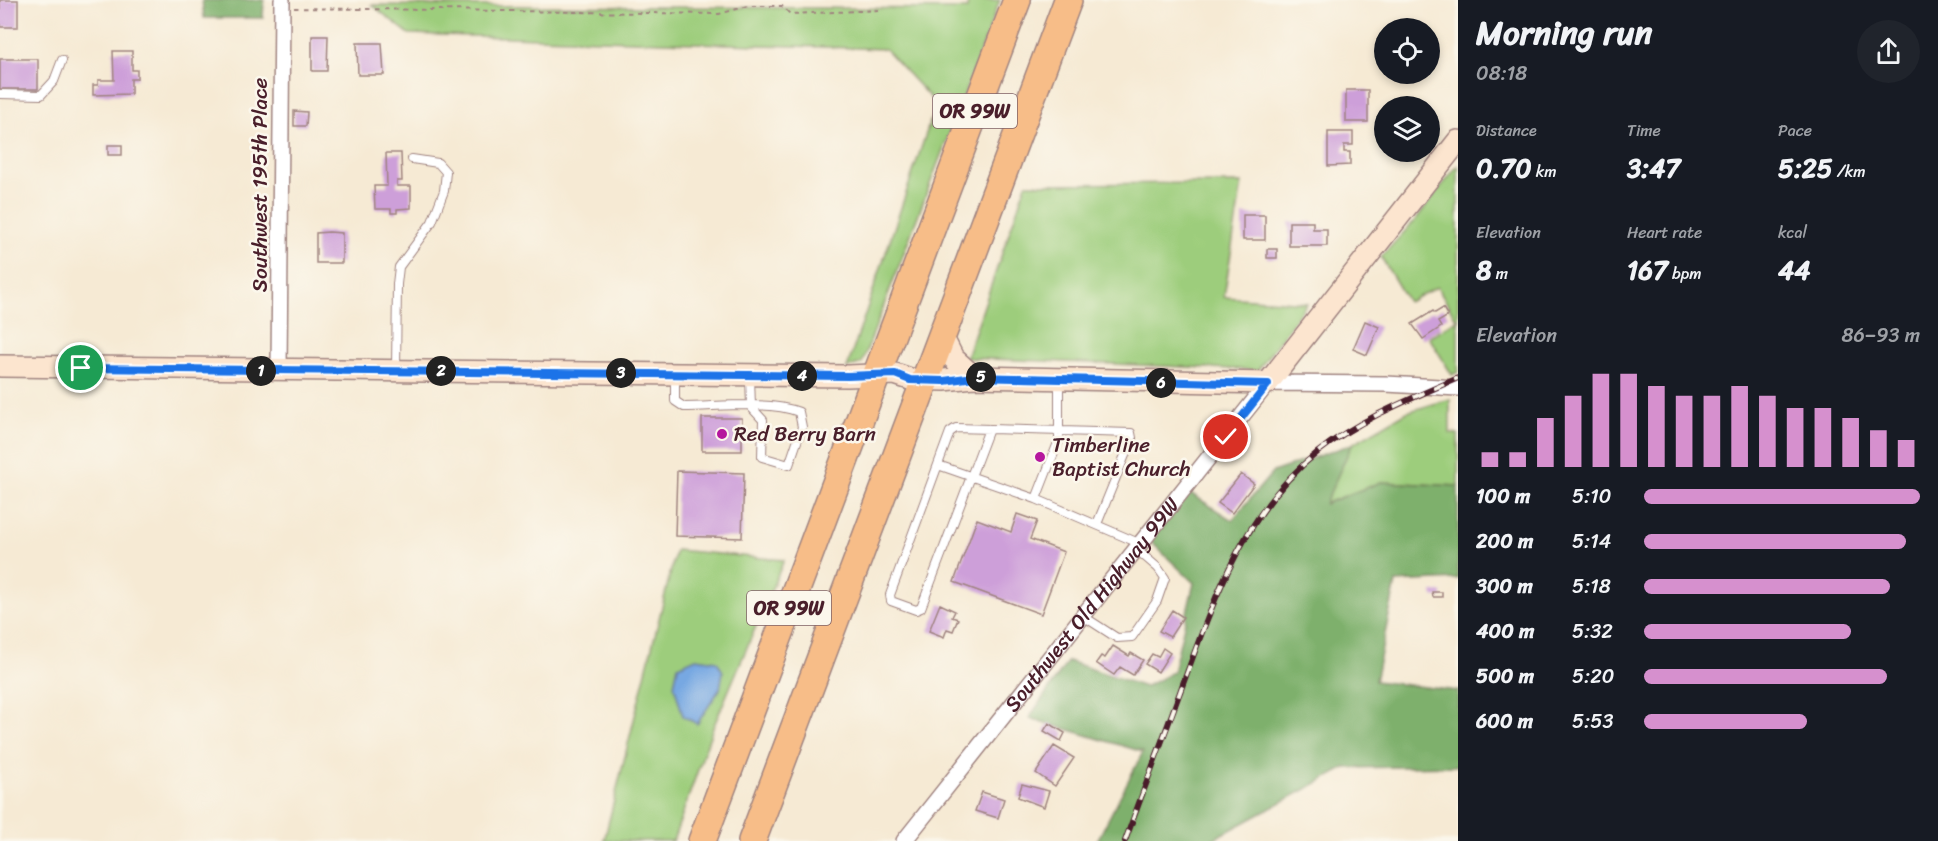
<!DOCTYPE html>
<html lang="en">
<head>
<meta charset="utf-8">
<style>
  :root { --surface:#171b24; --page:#20242c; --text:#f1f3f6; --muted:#9ea1a6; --accent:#d690ce }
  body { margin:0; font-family:Sriracha,sans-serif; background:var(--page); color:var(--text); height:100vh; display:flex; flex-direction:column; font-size:22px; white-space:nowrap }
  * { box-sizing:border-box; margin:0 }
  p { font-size:20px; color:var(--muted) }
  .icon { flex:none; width:33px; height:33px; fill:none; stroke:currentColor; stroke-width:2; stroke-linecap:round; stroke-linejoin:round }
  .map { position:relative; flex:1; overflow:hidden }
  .panel { display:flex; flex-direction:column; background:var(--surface); width:480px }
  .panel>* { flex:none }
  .controls { position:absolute; left:1374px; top:18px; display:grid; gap:12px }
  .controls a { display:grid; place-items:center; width:66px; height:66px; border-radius:50%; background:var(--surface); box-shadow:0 3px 9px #0003; font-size:30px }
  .pin { position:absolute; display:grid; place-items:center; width:51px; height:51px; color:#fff; margin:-26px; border:3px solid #fff; border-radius:50%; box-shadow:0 2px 6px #0007 }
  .km { position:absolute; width:30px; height:30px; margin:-15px; border-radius:50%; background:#222; color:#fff; font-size:16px; line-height:30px; text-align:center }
  .round { display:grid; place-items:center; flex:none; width:63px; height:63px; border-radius:32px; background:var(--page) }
  .overview { display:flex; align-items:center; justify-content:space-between; height:102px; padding:0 18px }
  h1 { font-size:33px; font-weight:700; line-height:45px }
  .metrics { display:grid; grid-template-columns:repeat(3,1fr); gap:9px; height:102px; padding:6px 18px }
  .metrics div { display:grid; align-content:center }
  .metrics b { font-size:26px; font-weight:700 }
  .metrics small { font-size:16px; font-weight:400 }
  .metrics p { font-size:16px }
  .chart { height:168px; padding:12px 18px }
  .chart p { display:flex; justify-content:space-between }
  .chart svg { width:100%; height:108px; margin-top:6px; stroke:var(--accent); stroke-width:6 }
  ul { padding:0 18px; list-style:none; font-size:20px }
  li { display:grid; grid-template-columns:96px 72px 1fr; align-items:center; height:45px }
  li i { height:15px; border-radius:8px; background:var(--accent) }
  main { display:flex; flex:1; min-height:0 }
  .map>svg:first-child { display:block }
  .green { fill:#9dcd7c; stroke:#747654; stroke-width:1.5 }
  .forest { fill:#7eb06c; stroke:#64684c; stroke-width:1.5 }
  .water { fill:#77a8e2; stroke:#606486; stroke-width:1.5 }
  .building { fill:#cd9fd9 }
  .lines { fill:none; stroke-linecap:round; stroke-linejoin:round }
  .lane-casing { stroke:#a08480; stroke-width:10 }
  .street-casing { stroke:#a08480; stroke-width:18 }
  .secondary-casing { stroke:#a08480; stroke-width:24 }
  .highway-casing { stroke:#a08480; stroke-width:30 }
  .path { stroke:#a08480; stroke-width:2; stroke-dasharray:4.5 4.5; stroke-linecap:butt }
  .lane { stroke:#fff; stroke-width:8 }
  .street { stroke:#fff; stroke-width:15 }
  .secondary { stroke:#fce5cf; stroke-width:21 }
  .highway { stroke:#f7bd88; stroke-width:27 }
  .rail-casing { stroke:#4a1f2b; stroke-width:6 }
  .rail { stroke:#fbf7ec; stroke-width:4; stroke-dasharray:11; stroke-linecap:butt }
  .route-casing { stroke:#fff; stroke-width:12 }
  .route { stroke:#1a73e8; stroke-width:8 }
  .poi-dot { fill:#b5179e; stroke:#fbf7ec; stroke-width:2 }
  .labels { text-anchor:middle; stroke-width:5; stroke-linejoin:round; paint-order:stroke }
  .shield { fill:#fbf7ec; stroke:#7f6065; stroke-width:1.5 }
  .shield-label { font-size:20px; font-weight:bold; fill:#4a1f2b }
  .street-label { font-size:21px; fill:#4a1f2b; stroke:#fbf7ec }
  .poi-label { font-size:21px; fill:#4a1f2b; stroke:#fbf7ec; text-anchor:start }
</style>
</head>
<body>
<main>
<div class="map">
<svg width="1458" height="841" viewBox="0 0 1458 841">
  <rect width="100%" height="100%" fill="#fbf7ec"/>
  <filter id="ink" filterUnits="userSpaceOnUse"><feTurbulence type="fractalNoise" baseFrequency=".0167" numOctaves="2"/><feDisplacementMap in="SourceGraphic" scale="12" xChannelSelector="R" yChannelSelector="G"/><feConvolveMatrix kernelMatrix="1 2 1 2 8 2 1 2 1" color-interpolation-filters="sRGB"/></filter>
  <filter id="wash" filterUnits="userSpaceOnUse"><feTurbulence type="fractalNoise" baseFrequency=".008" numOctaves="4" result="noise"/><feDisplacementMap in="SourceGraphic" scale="24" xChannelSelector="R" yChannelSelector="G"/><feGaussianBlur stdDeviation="1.35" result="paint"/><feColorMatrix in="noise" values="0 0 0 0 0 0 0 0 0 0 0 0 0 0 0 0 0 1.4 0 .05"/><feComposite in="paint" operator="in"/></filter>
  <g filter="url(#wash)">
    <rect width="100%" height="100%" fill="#f6ead4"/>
    <path class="green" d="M968 0H1000L862 363 847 368 936 104 885 49 409 34 372 5 967 9Z
      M1458 165V372L1452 375 1429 337 1457 320 1437 287 1408 302 1381 257 1417 218Z
      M1242 183 1224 297 1307 303 1258 370 966 358 1026 184Z
      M1450 399V433L1458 434V486L1381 482 1324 504 1352 444 1407 412Z
      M676 550 784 560 712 730 673 841H604Z"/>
    <path class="forest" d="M202 0H264L263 18H204Z
      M1352 444 1325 504 1381 482 1458 486V579L1396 582 1375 681 1458 691V766L1345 768 1210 841H1097L1143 752 1029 718 1068 661 1145 687 1173 672 1194 583 1149 540 1187 491 1232 520 1273 472Z"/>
    <path class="water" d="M696 658 717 661 723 672 720 689 697 724 683 716 674 685 678 666Z"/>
    <g id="blocks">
      <path class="building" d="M0 0H18V27H0Z
        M312 36H328L327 71H312Z
        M357 43H382L384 75H358Z
        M113 51H132V70H137V79H131V94L93 95V85H98V80H114Z
        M0 59H38V89H0Z
        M1346 90H1368V122H1346Z
        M294 111 307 112 306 126H294Z
        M1328 132H1353V145H1344V152H1350V165L1328 166Z
        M108 145H122V155H108Z
        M386 153H401L402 181H397V186H411V208L397 209V213H391V209H375L374 186H387Z
        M1243 215H1265V240H1243Z
        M1289 222H1313V229H1327V246H1289Z
        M329 232 342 233V263H316V233Z
        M1267 249H1277V258H1267Z
        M1443 308 1448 316 1438 322 1441 327 1423 339 1412 324 1433 311 1435 313Z
        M1365 321 1379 327 1367 355 1353 349Z
        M702 418H742V451H702Z
        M677 471 744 473 742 538 675 536Z
        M1241 474 1254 484 1232 513 1218 503Z
        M1017 514 1037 521 1030 539 1064 552 1041 614 954 582 977 519 1011 532Z
        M1432 592H1442V597H1433Z
        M940 604 955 611 952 617 958 619 953 631 947 629 944 637 929 631Z
        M1172 610 1183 617 1170 637 1159 631Z
        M1113 646 1129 656 1131 653 1143 660 1133 675 1120 667 1114 675 1096 663 1101 656 1105 658Z
        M1163 648 1170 653 1158 672 1145 664 1152 654 1158 657Z
        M1049 723 1065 733 1061 741 1044 731Z
        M1054 746 1074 758 1055 786 1036 773Z
        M1022 784 1049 791 1044 807 1018 797Z
        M982 792 1004 799 998 818 975 811Z"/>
    </g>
  </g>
  <g filter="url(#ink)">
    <use href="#blocks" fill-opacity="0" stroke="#a08480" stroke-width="1.5"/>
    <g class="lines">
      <defs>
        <path id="lane" d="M0 94 41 95 54 81 62 60
          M396 370 397 284 399 267 432 222 444 191 446 172 438 163 412 159
          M675 376V401L684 407C717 407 769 400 799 412L802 427 789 465 762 457 763 420 751 407 750 377
          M1059 381V440L1036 499 1141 544
          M989 429 921 608 916 610 891 601 890 595 950 432 956 428 1131 433 1132 438 1097 524
          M938 465 1036 499
          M1083 616 1117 638 1132 637 1157 601 1165 578 1158 568 1136 549"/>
        <g id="street">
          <path d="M279 371 282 0"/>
          <path id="s1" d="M904 841 1268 383 1386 384 1458 388"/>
        </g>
        <path id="secondary" d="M942 336 953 358 974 377
          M0 366 848 376 895 374 910 379 944 380 974 377 1268 383 1458 141"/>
        <path id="highway" d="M702 841 1017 0
          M752 841 1068 0"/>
      </defs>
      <use href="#lane" class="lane-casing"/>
      <use href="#street" class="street-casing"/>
      <use href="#secondary" class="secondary-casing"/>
      <use href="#highway" class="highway-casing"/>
      <path class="path" d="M294 8 719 14 748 6H782L790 14 881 10"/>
      <use href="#lane" class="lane"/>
      <use href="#street" class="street"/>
      <use href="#secondary" class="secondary"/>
      <use href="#highway" class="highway"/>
      <defs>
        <path id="rail" d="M1125 841C1143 791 1162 742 1180 692 1212 605 1242 512 1318 452 1360 419 1410 399 1458 378"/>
      </defs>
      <use href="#rail" class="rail-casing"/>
      <use href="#rail" class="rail"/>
    </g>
  </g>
  <g class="lines" filter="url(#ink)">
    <defs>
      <path id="route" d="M81 368 848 376 895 374 910 380 944 381 974 377 1268 384 1226 437"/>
    </defs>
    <use href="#route" class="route-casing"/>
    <use href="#route" class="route"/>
  </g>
  <g class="poi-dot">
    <circle cx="722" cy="434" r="6"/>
    <circle cx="1040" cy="457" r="6"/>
  </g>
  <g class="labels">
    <g class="shield">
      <rect x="933" y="94" width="84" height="34" rx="4.5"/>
      <rect x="747" y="591" width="84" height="34" rx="4.5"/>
    </g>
    <g class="shield-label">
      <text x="975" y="118">OR 99W</text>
      <text x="789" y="615">OR 99W</text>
    </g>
    <g class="street-label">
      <text transform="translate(260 185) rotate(-90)" y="7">Southwest 195th Place</text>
      <text dy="7" stroke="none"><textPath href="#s1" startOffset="302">Southwest Old Highway 99W</textPath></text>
    </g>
    <g class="poi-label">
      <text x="734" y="441">Red Berry Barn</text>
      <text x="1052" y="452">Timberline<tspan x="1052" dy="24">Baptist Church</tspan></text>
    </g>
  </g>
</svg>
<div class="controls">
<a><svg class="icon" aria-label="locate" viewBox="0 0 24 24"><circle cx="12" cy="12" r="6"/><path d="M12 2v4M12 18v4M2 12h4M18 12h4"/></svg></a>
<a><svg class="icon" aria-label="layers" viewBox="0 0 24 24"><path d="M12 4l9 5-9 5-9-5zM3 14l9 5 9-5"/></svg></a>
</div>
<div class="pin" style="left:81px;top:368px;background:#1e9e55"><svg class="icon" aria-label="arrive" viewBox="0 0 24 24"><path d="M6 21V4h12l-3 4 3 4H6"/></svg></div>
<div class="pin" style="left:1226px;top:437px;background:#d93025"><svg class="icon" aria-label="check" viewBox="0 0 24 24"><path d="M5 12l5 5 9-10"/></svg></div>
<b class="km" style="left:261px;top:371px">1</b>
<b class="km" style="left:441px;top:371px">2</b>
<b class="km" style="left:621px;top:373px">3</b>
<b class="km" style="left:802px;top:376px">4</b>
<b class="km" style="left:981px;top:377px">5</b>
<b class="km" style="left:1161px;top:383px">6</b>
</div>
<section class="panel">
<div class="overview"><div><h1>Morning run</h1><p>08:18</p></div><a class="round"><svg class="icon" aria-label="share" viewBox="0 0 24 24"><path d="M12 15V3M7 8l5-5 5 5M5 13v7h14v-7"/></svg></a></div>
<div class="metrics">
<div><p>Distance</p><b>0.70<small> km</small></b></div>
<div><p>Time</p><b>3:47</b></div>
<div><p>Pace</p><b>5:25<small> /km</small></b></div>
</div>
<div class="metrics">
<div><p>Elevation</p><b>8<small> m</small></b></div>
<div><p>Heart rate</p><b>167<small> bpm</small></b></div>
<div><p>kcal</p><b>44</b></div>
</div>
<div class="chart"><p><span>Elevation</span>86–93 m</p>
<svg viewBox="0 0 160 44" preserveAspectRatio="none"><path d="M5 44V38M15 44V38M25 44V24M35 44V15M45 44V6M55 44V6M65 44V11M75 44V15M85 44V15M95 44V11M105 44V15M115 44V20M125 44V20M135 44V24M145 44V29M155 44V33"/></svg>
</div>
<ul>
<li><b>100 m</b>5:10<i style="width:100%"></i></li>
<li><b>200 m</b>5:14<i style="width:95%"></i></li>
<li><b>300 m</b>5:18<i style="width:89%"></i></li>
<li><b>400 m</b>5:32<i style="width:75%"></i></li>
<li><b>500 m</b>5:20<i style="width:88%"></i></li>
<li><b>600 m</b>5:53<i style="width:59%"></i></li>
</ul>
</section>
</main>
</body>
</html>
